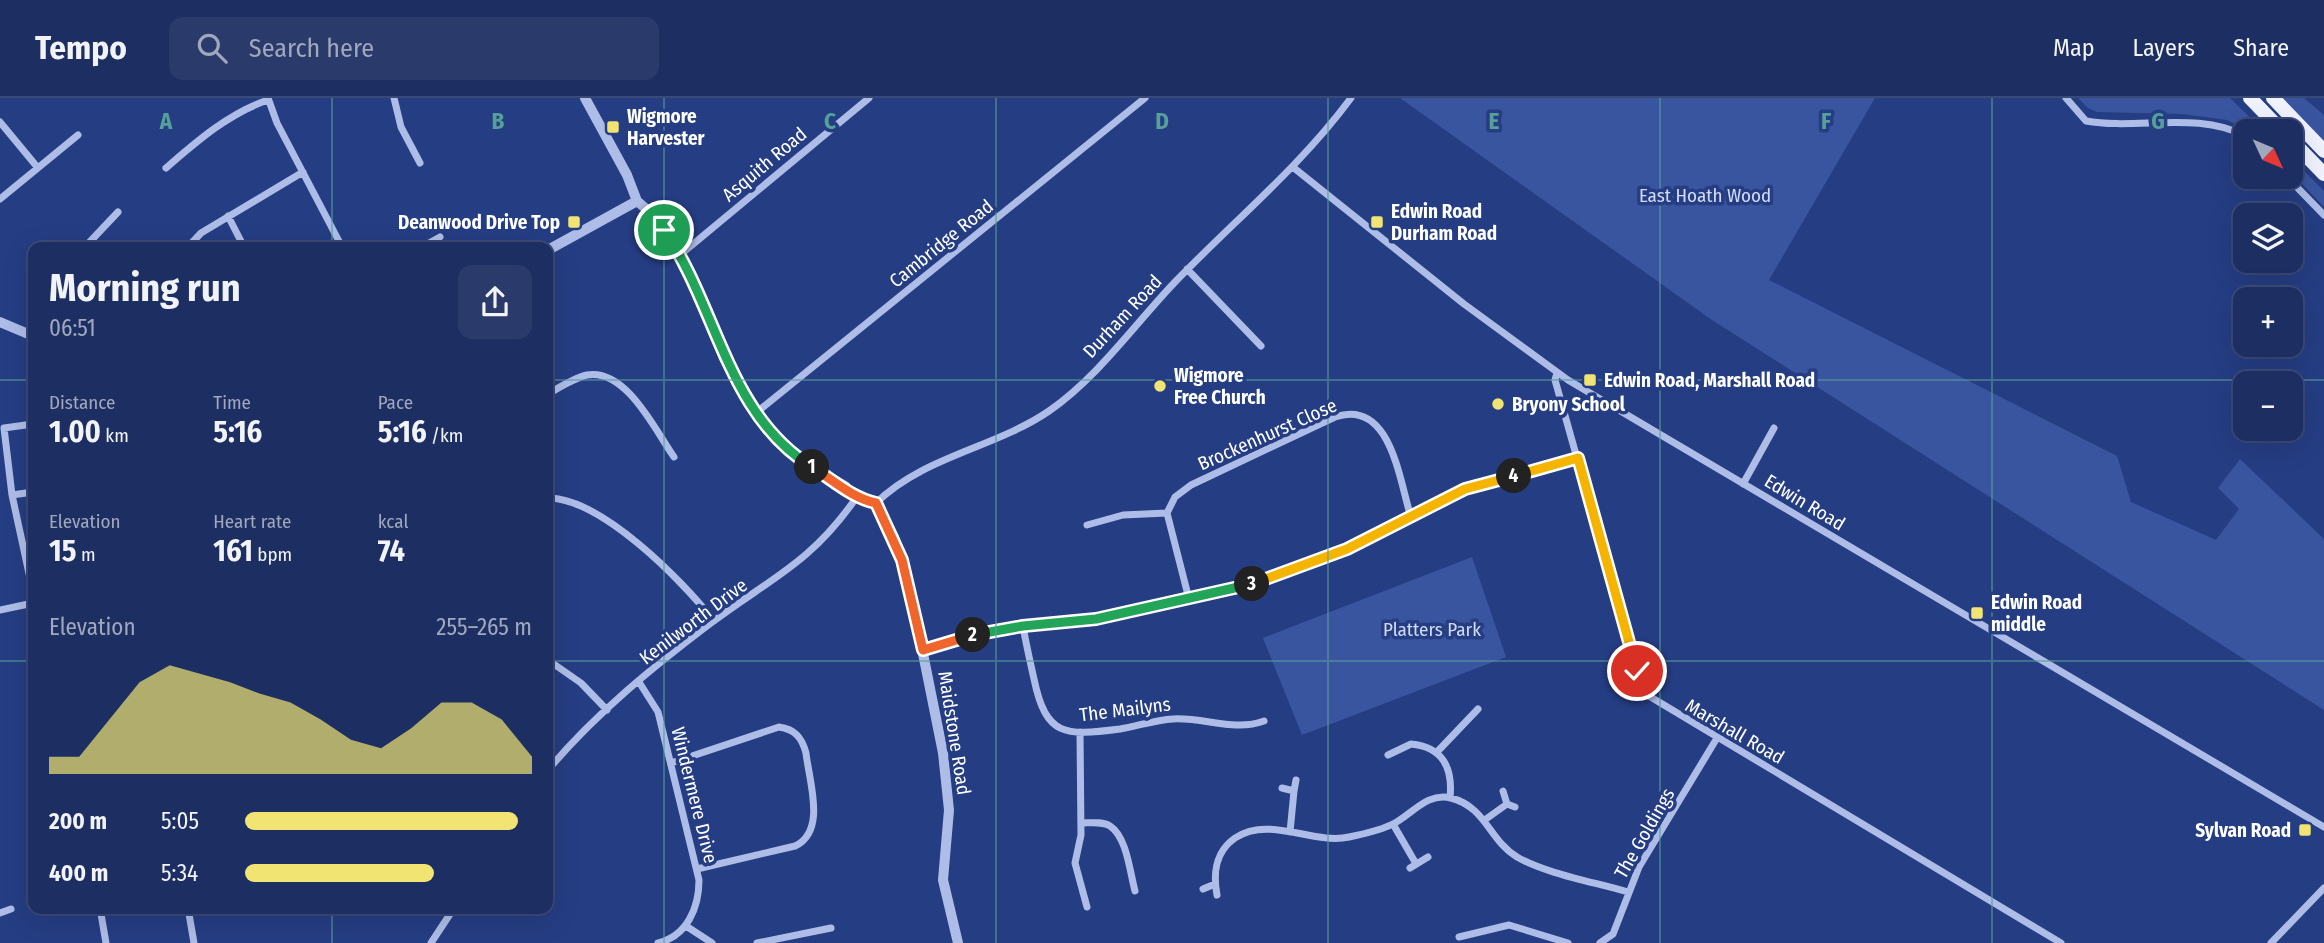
<!DOCTYPE html>
<html lang="en">
<head>
<meta charset="utf-8">
<style>
  :root { --surface:#1c2e62; --page:#293a6b; --text:#f1f3f6; --muted:#a0a8be; --line:#3a4a77; --accent:#f1e472 }
  body { margin:0; font-family:"Fira Sans Condensed",sans-serif; background:var(--page); color:var(--text); height:100vh; display:flex; flex-direction:column; font-size:26px; white-space:nowrap }
  * { box-sizing:border-box; margin:0 }
  p { font-size:23px; color:var(--muted) }
  .icon { flex:none; width:38px; height:38px; fill:none; stroke:currentColor; stroke-width:2; stroke-linecap:round; stroke-linejoin:round }
  .map { position:relative; flex:1; overflow:hidden }
  .drawer { position:absolute; left:28px; top:144px; width:525px; height:672px; display:flex; flex-direction:column; background:var(--surface); border-radius:14px; box-shadow:0 7px 28px #0002,0 0 0 2px var(--line) }
  .drawer>* { flex:none }
  .needle { width:46px; rotate:134deg }
  .buttons { position:absolute; left:2233px; top:21px; display:grid; gap:14px }
  .buttons a { display:grid; place-items:center; width:70px; height:70px; border-radius:14px; background:var(--surface); box-shadow:0 7px 28px #0002,0 0 0 2px var(--line); font-size:35px }
  .pin { position:absolute; display:grid; place-items:center; width:60px; height:60px; color:#fff; margin:-30px; border:4px solid #fff; border-radius:50%; box-shadow:0 2px 7px #0007 }
  .km { position:absolute; width:35px; height:35px; margin:-18px; border-radius:50%; background:#222; color:#fff; font-size:19px; line-height:35px; text-align:center }
  .round { display:grid; place-items:center; flex:none; width:74px; height:74px; border-radius:14px; background:var(--page) }
  .overview { display:flex; align-items:center; justify-content:space-between; height:119px; padding:0 21px }
  h1 { font-size:38px; font-weight:700; line-height:52px }
  .stats { display:grid; grid-template-columns:repeat(3,1fr); gap:10px; height:119px; padding:7px 21px }
  .stats div { display:grid; align-content:center }
  .stats b { font-size:30px; font-weight:700 }
  .stats small { font-size:19px; font-weight:400 }
  .stats p { font-size:19px }
  .chart { height:196px; padding:14px 21px }
  .chart p { display:flex; justify-content:space-between }
  .chart svg { width:100%; height:126px; margin-top:7px; fill:var(--accent); opacity:.7 }
  ul { padding:0 21px; list-style:none; font-size:23px }
  li { display:grid; grid-template-columns:112px 84px 1fr; align-items:center; height:52px }
  li i { height:18px; border-radius:9px; background:var(--accent) }
  header { display:flex; align-items:center; gap:42px; box-sizing:border-box; height:98px; padding:0 35px; background:var(--surface); border-bottom:2px solid var(--line) }
  header strong { font-size:33px }
  nav { display:flex; gap:38px; margin-inline-start:auto; font-size:24px }
  .search { width:490px; height:63px; background:var(--page); display:flex; align-items:center; gap:18px; box-sizing:border-box; padding:0 24px; border-radius:14px; color:var(--muted); font-size:26px }
  .map>svg:first-child { display:block }
  .green { fill:#3a55a0 }
  .lines { fill:none; stroke-linecap:round; stroke-linejoin:round }
  .minor { stroke:#aebde7; stroke-width:7 }
  .tertiary { stroke:#aebde7; stroke-width:10 }
  .primary { stroke:#f0f3fe; stroke-width:14 }
  .split-1-casing { stroke:#fff; stroke-width:14 }
  .split-2-casing { stroke:#fff; stroke-width:14 }
  .split-3-casing { stroke:#fff; stroke-width:14 }
  .split-4-casing { stroke:#fff; stroke-width:14 }
  .split-5-casing { stroke:#fff; stroke-width:14 }
  .split-1 { stroke:#22a559; stroke-width:9 }
  .split-2 { stroke:#f0652b; stroke-width:9 }
  .split-3 { stroke:#22a559; stroke-width:9 }
  .split-4 { stroke:#f5b400; stroke-width:9 }
  .split-5 { stroke:#f5b400; stroke-width:9 }
  .grid { fill:none; stroke:#579f9a; stroke-width:2; stroke-opacity:0.55 }
  .poi-dot { fill:#f1e472; stroke:#253d83; stroke-width:2.5 }
  .labels { text-anchor:middle; stroke-width:7; stroke-linejoin:round; paint-order:stroke }
  .poi-label { font-size:19px; font-weight:bold; fill:#fff; stroke:#253d83; text-anchor:start }
  .street-label { font-size:19px; fill:#fff; stroke:#253d83 }
  .park-label { font-size:19px; fill:#d2dbf6; stroke:#253d83 }
  .grid-label { font-size:23px; text-anchor:middle; font-weight:bold; fill:#579f9a; stroke:#253d83; stroke-width:7; stroke-linejoin:round; paint-order:stroke }
</style>
</head>
<body>
<header>
<strong>Tempo</strong>
<div class="search"><svg class="icon" aria-label="search" viewBox="0 0 24 24"><circle cx="10" cy="10" r="6"/><path d="M15 15l6 6"/></svg>Search here</div>
<nav><a>Map</a><a>Layers</a><a>Share</a></nav>
</header>
<div class="map">
<svg width="2324" height="845" viewBox="0 0 2324 845">
  <rect width="100%" height="100%" fill="#253d83"/>
  <path class="green" d="M1400 0H1875L1769 182 2117 358 2131 404 2216 442 2239 411 2218 390 2240 361 2324 441V612L1712 222Z
    M2078 0H2230L2264 33H2248L2227 22 2182 16 2097 14 2088 10Z
    M2281 0H2304L2324 17V44Z
    M2291 60 2324 93V109L2291 74Z
    M1472 459 1506 559 1302 637 1263 540Z"/>
  <g class="lines">
    <path class="minor" d="M268 0 277 25 342 149
      M394 0 401 29 420 65
      M2066 0 2086 23C2136 32 2199 13 2245 38
      M0 24 38 70
      M166 70C196 44 229 15 268 2
      M1294 70 1464 206 1568 282 2324 729
      M2287 79 2324 117
      M0 101 78 37
      M228 118 244 149
      M85 149 118 114
      M188 149 201 135 303 74
      M422 149 440 139
      M680 157 869 0
      M1187 171 1261 248
      M1557 275 1555 282 1640 584 1649 598 2061 845
      M548 296C560 289 574 280 587 277 626 270 655 332 674 359
      M757 314 1145 0
      M1743 386 1774 330
      M12 397 33 394
      M548 400C601 400 682 482 714 523
      M876 405C924 358 995 350 1049 313 1098 279 1134 227 1175 184 1235 122 1300 69 1351 0
      M1087 427 1123 417 1167 415
      M30 480 12 397 4 330 33 326
      M1189 501 1167 415 1175 399 1191 387 1335 319C1391 300 1399 382 1411 419
      M0 512 33 505
      M1023 528C1026 546 1030 563 1034 581 1046 639 1065 638 1120 631 1138 628 1155 622 1173 621 1204 619 1234 634 1264 623
      M923 552 988 533 1096 521 1259 484 1347 451 1465 392 1578 360
      M548 562 581 585 607 612
      M639 584 658 614 699 782C699 810 687 838 658 845
      M1080 634 1081 737 1075 765 1087 809
      M1437 654 1478 611
      M1388 657 1411 646C1443 649 1453 670 1450 700
      M671 665 779 629C795 631 802 640 806 655 809 683 827 733 795 748L697 771
      M548 672C595 616 654 568 711 525 771 480 811 465 856 400
      M1282 690 1294 693 1296 682
      M1503 693 1507 706 1515 709
      M1486 721 1507 706
      M1081 725C1090 725 1102 723 1110 728 1127 739 1130 775 1135 793
      M1393 726 1415 764
      M1290 734 1294 693
      M1410 770 1428 759
      M1203 791 1215 786
      M1217 797C1213 775 1215 754 1235 740 1269 717 1313 747 1349 739 1364 736 1382 732 1395 725 1413 715 1428 694 1451 700 1486 709 1489 742 1517 759 1547 776 1594 784 1628 794
      M100 810 106 845
      M188 810 194 845
      M0 815 11 811
      M686 828 712 845
      M1459 839 1509 827 1568 845
      M431 845 454 810
      M757 845 831 830
      M1600 845 1613 836 1639 769 1717 640
      M2271 845 2324 790"/>
    <path class="tertiary" d="M585 0 627 77 637 103 652 116 680 157 696 188 724 260 766 327 800 362 845 388 856 400 876 405 894 439 910 491 943 655 949 712 943 782 958 845
      M548 152 637 103
      M0 224 33 238"/>
    <path class="primary" d="M2250 0 2282 33
      M2273 0 2324 53
      M2291 42 2324 76"/>
  </g>
  <g class="lines">
    <defs>
      <path id="split-1" d="M664 132C717 208 727 317 812 369"/>
      <path id="split-2" d="M812 369C833 382 852 400 876 405L902 462 923 552 973 537"/>
      <path id="split-3" d="M973 537 1023 528 1096 521 1252 486"/>
      <path id="split-4" d="M1252 486 1347 451 1465 391 1514 378"/>
      <path id="split-5" d="M1514 378 1578 360 1637 573"/>
    </defs>
    <use href="#split-1" class="split-1-casing"/>
    <use href="#split-2" class="split-2-casing"/>
    <use href="#split-3" class="split-3-casing"/>
    <use href="#split-4" class="split-4-casing"/>
    <use href="#split-5" class="split-5-casing"/>
    <use href="#split-1" class="split-1"/>
    <use href="#split-2" class="split-2"/>
    <use href="#split-3" class="split-3"/>
    <use href="#split-4" class="split-4"/>
    <use href="#split-5" class="split-5"/>
  </g>
  <path class="grid" d="M332 0V149M664 0V845M996 0V845M1328 0V845M1660 0V845M1992 0V845M0 282H33M548 282H2324M0 563H33M548 563H2324M332 810V845"/>
  <g class="poi-dot">
    <rect x="606" y="22" width="14" height="14" rx="3.5"/>
    <rect x="567" y="117" width="14" height="14" rx="3.5"/>
    <rect x="1370" y="117" width="14" height="14" rx="3.5"/>
    <rect x="1583" y="275" width="14" height="14" rx="3.5"/>
    <circle cx="1160" cy="288" r="7"/>
    <circle cx="1498" cy="306" r="7"/>
    <rect x="1970" y="508" width="14" height="14" rx="3.5"/>
    <rect x="2298" y="725" width="14" height="14" rx="3.5"/>
  </g>
  <g class="labels">
    <g class="poi-label">
      <text x="627" y="25">Wigmore<tspan x="627" dy="22">Harvester</tspan></text>
      <text x="1391" y="120">Edwin Road<tspan x="1391" dy="22">Durham Road</tspan></text>
      <text x="560" y="131" text-anchor="end">Deanwood Drive Top</text>
      <text x="1174" y="284">Wigmore<tspan x="1174" dy="22">Free Church</tspan></text>
      <text x="1604" y="289">Edwin Road, Marshall Road</text>
      <text x="1512" y="313">Bryony School</text>
      <text x="1991" y="511">Edwin Road<tspan x="1991" dy="22">middle</tspan></text>
      <text x="2291" y="739" text-anchor="end">Sylvan Road</text>
    </g>
    <g class="street-label">
      <text transform="translate(764 66) rotate(-40)" y="7">Asquith Road</text>
      <text transform="translate(941 145) rotate(-39)" y="7">Cambridge Road</text>
      <text transform="translate(1122 218) rotate(-47)" y="7">Durham Road</text>
      <text transform="translate(1267 336) rotate(-24)" y="7">Brockenhurst Close</text>
      <text transform="translate(1805 404) rotate(31)" y="7">Edwin Road</text>
      <text transform="translate(693 523) rotate(-37)" y="7">Kenilworth Drive</text>
      <text transform="translate(1125 611) rotate(-7)" y="7">The Mailyns</text>
      <text transform="translate(1735 633) rotate(30)" y="7">Marshall Road</text>
      <text transform="translate(955 635) rotate(81)" y="7">Maidstone Road</text>
      <text transform="translate(695 697) rotate(76)" y="7">Windermere Drive</text>
      <text transform="translate(1644 735) rotate(-60)" y="7">The Goldings</text>
    </g>
    <g class="park-label">
      <text x="1705" y="104">East Hoath Wood</text>
      <text x="1432" y="538">Platters Park</text>
    </g>
  </g>
  <g class="grid-label">
    <text x="166" y="31">A</text>
    <text x="498" y="31">B</text>
    <text x="830" y="31">C</text>
    <text x="1162" y="31">D</text>
    <text x="1494" y="31">E</text>
    <text x="1826" y="31">F</text>
    <text x="2158" y="31">G</text>
  </g>
</svg>
<div class="buttons">
<a><svg class="needle" viewBox="-14 -14 28 28"><path d="M0-13l5 13h-10z" fill="#e53935"/><path d="M0 13l5-13h-10z" fill="#a0a8be"/></svg></a>
<a><svg class="icon" aria-label="layers" viewBox="0 0 24 24"><path d="M12 4l9 5-9 5-9-5zM3 14l9 5 9-5"/></svg></a>
<a>+</a>
<a>−</a>
</div>
<div class="pin" style="left:664px;top:132px;background:#1e9e55"><svg class="icon" aria-label="arrive" viewBox="0 0 24 24"><path d="M6 21V4h12l-3 4 3 4H6"/></svg></div>
<div class="pin" style="left:1637px;top:573px;background:#d93025"><svg class="icon" aria-label="check" viewBox="0 0 24 24"><path d="M5 12l5 5 9-10"/></svg></div>
<b class="km" style="left:812px;top:369px">1</b>
<b class="km" style="left:973px;top:537px">2</b>
<b class="km" style="left:1252px;top:486px">3</b>
<b class="km" style="left:1514px;top:378px">4</b>
<section class="drawer">
<div class="overview"><div><h1>Morning run</h1><p>06:51</p></div><a class="round"><svg class="icon" aria-label="share" viewBox="0 0 24 24"><path d="M12 15V3M7 8l5-5 5 5M5 13v7h14v-7"/></svg></a></div>
<div class="stats">
<div><p>Distance</p><b>1.00<small> km</small></b></div>
<div><p>Time</p><b>5:16</b></div>
<div><p>Pace</p><b>5:16<small> /km</small></b></div>
</div>
<div class="stats">
<div><p>Elevation</p><b>15<small> m</small></b></div>
<div><p>Heart rate</p><b>161<small> bpm</small></b></div>
<div><p>kcal</p><b>74</b></div>
</div>
<div class="chart"><p><span>Elevation</span>255–265 m</p>
<svg viewBox="0 0 160 44" preserveAspectRatio="none"><path d="M0 44V38L10 38L20 25L30 12L40 6L50 9L60 12L70 16L80 19L90 25L100 32L110 35L120 28L130 19L140 19L150 25L160 38V44z"/></svg>
</div>
<ul>
<li><b>200 m</b>5:05<i style="width:95%"></i></li>
<li><b>400 m</b>5:34<i style="width:66%"></i></li>
</ul>
</section>
</div>
</body>
</html>
